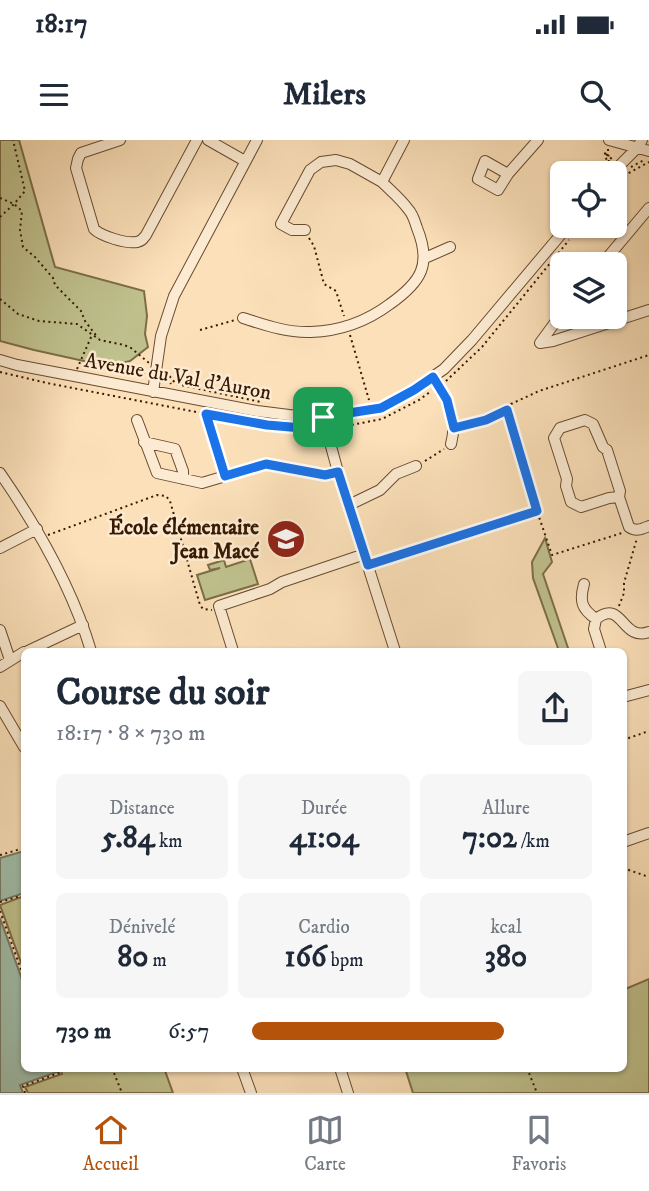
<!DOCTYPE html>
<html lang="fr">
<head>
<meta charset="utf-8">
<style>
  :root { --surface:#fff; --page:#f6f6f7; --text:#1f2937; --muted:#747a83; --line:#e0e1e3; --accent:#b45309 }
  body { margin:0; font-family:"IM FELL DW Pica",serif; background:var(--page); color:var(--text); height:100vh; display:flex; flex-direction:column; font-size:26px; white-space:nowrap }
  * { box-sizing:border-box; margin:0 }
  p { font-size:23px; color:var(--muted) }
  .icon { flex:none; width:38px; height:38px; fill:none; stroke:currentColor; stroke-width:2; stroke-linecap:round; stroke-linejoin:round }
  .map { position:relative; flex:1; overflow:hidden }
  .panel { position:absolute; left:21px; top:508px; width:606px; height:424px; display:flex; flex-direction:column; background:var(--surface); border-radius:10px; box-shadow:0 2px 5px #0004 }
  .panel>* { flex:none }
  .tools { position:absolute; left:550px; top:21px; display:grid; gap:14px }
  .tools a { display:grid; place-items:center; width:77px; height:77px; border-radius:10px; background:var(--surface); box-shadow:0 2px 5px #0004; font-size:35px }
  .pin { position:absolute; display:grid; place-items:center; width:60px; height:60px; color:#fff; margin:-30px; border-radius:14px; box-shadow:0 4px 10px #0006 }
  .round { display:grid; place-items:center; flex:none; width:74px; height:74px; border-radius:10px; background:var(--page) }
  .head { display:flex; align-items:center; justify-content:space-between; height:119px; padding:0 35px }
  h1 { font-size:38px; font-weight:800; line-height:52px }
  .metrics { display:grid; grid-template-columns:repeat(3,1fr); gap:10px; height:119px; padding:7px 35px }
  .metrics div { display:grid; align-content:center; border-radius:10px; background:var(--page); text-align:center }
  .metrics b { font-size:30px; font-weight:800 }
  .metrics small { font-size:19px; font-weight:400 }
  .metrics p { font-size:19px }
  ul { padding:0 35px; list-style:none; font-size:23px }
  li { display:grid; grid-template-columns:112px 84px 1fr; align-items:center; height:52px }
  li i { height:18px; border-radius:9px; background:var(--accent) }
  .status { display:flex; justify-content:space-between; align-items:center; height:49px; padding:0 35px; background:var(--surface); direction:ltr }
  .status svg { height:19px; fill:currentColor }
  header { display:flex; justify-content:space-between; align-items:center; height:91px; padding:0 35px; background:var(--surface); font-size:32px; font-weight:800 }
  .tab-bar { display:flex; justify-content:space-around; align-items:center; height:98px; border-top:2px solid var(--line); background:var(--surface); font-size:19px; color:var(--muted) }
  .tab-bar a { display:grid; justify-items:center; gap:4px }
  .tab-bar .active { color:var(--accent) }
  .map>svg:first-child { display:block }
  .green { fill:#c0c28e; stroke:#7c6e48; stroke-width:2 }
  .water { fill:#a0beaa; stroke:#767c67; stroke-width:2 }
  .lines { fill:none; stroke-linecap:round; stroke-linejoin:round }
  .minor-casing { stroke:#684b30; stroke-width:12 }
  .path { stroke:#371903; stroke-width:2; stroke-dasharray:2 3.5; stroke-linecap:butt }
  .minor { stroke:#fcebd2; stroke-width:10 }
  .route-casing { stroke:#fff; stroke-width:14 }
  .route { stroke:#1a73e8; stroke-width:9 }
  .labels { text-anchor:middle; stroke-width:5; stroke-linejoin:round; paint-order:stroke }
  .street-label { font-size:21px; fill:#371903; stroke:#fcebd2 }
  .poi-label { font-size:21px; font-weight:bold; fill:#371903; stroke:#fcebd2; text-anchor:end }
</style>
</head>
<body>
<div class="status"><b>18:17</b><svg viewBox="0 0 49 12"><path d="M0 12V9h3v3zM5 12V6h3v6zM10 12V3h3v9zM15 12V0h3v12zM26 1h20v11H26zM47 4h2v5h-2z"/></svg></div>
<header><svg class="icon" aria-label="menu" viewBox="0 0 24 24"><path d="M4 6h16M4 12h16M4 18h16"/></svg>Milers<svg class="icon" aria-label="search" viewBox="0 0 24 24"><circle cx="10" cy="10" r="6"/><path d="M15 15l6 6"/></svg></header>
<div class="map">
<svg width="649" height="953" viewBox="0 0 649 953">
  <rect width="100%" height="100%" fill="#fbe0b9"/>
  <filter id="stains"><feTurbulence type="fractalNoise" baseFrequency=".00286" numOctaves="4"/><feColorMatrix values="0 0 0 0 .2 0 0 0 0 .09 0 0 0 0 .02 0 0 0 .5 -.17"/></filter>
  <radialGradient id="worn" r=".72"><stop offset=".6" stop-color="#630" stop-opacity="0"/><stop offset="1" stop-color="#630" stop-opacity=".3"/></radialGradient>
  <path class="green" d="M0 0H19L55 127 144 151 147 176 145 194 148 207 130 221 114 225H102L34 210 0 201Z
    M545 398 552 422 543 434 569 511H559L533 438 532 422Z
    M250 419 258 444 205 460 197 435 220 428 210 430 208 425 224 420 226 427Z
    M24 756V831L0 765Z
    M649 839V953H413L405 928H623V850Z
    M60 928H164L173 953H28L25 947 62 934Z"/>
  <path class="water" d="M24 711V753L0 761V718Z
    M0 778 24 845V928H55L57 932 20 945 23 953H0Z"/>
  <g class="lines">
    <defs>
      <path id="minor" d="M120 0 81 13 78 19 76 28 94 89C101 96 126 104 137 102 142 101 143 99 146 95L197 0
        M208 0 245 21
        M609 0 649 11
        M612 33 637 8 642 0
        M508 34 485 21 478 39 498 50 508 34 538 0
        M305 90H292L281 84 310 30 321 22 336 20 350 24 382 42
        M425 118 450 107
        M602 124 649 68
        M562 173 540 203 553 201 649 170
        M243 178C265 185 287 193 311 192 340 191 366 182 390 164 421 142 432 125 417 88 415 82 413 74 408 69 401 59 391 51 382 42L404 0
        M0 220 17 225 257 271 289 275 323 277 381 268 414 250 444 229 472 200 568 86
        M433 237C443 251 452 269 453 286 454 292 452 299 451 304
        M153 252 161 196 174 156 257 0
        M323 277 338 332 395 511
        M137 280 157 333 202 343 266 324 325 335 338 332
        M144 302 175 309 183 331V339
        M0 333C38 388 72 447 91 511
        M619 357 609 358 581 367 571 362 566 346 567 339 554 298 560 288 585 280 593 284 603 307 607 310 620 351 619 357 629 387C636 392 642 389 649 386
        M349 365 380 350 396 334 416 326
        M0 408 37 389
        M584 444C579 462 582 469 596 479
        M0 490 10 520
        M28 511 83 485
        M233 511 219 466 270 449 282 442 365 414
        M601 511 594 489 596 479C623 458 621 502 649 492
        M0 527 24 512
        M623 557 649 550
        M0 566 24 607
        M623 702 649 693
        M242 928 251 953
        M340 928 348 953"/>
    </defs>
    <use href="#minor" class="minor-casing"/>
    <path class="path" d="M608 9 609 24
      M606 14 613 20
      M631 27 644 20
      M625 31 627 34 649 22
      M598 33 607 22 604 9
      M614 47 626 35
      M0 58 14 64 22 71 20 90 23 107 35 117 53 138 55 145 81 171 85 181 98 198
      M0 77 14 64 25 51 13 0
      M577 91 581 86
      M309 98 314 106 324 144 336 151 344 176
      M0 159 18 174 39 181 77 184 100 200 124 205 131 208 149 223
      M200 190 235 180
      M350 195 369 260
      M77 229 92 195
      M0 232 47 243 222 277 267 284 302 288 315 296 320 297
      M166 232 176 244 261 262
      M164 234 171 244
      M138 237 147 231
      M446 241 482 207 569 100
      M507 271 537 369
      M206 274 223 328
      M303 285 316 293
      M462 286 486 280 507 270 511 264 539 251 649 215
      M335 292 343 284
      M339 294 346 286 382 279 419 260 430 252
      M425 321 444 309
      M48 395 157 355 166 356 170 361 200 465 203 469 212 470
      M376 422 537 371 552 415 622 393
      M619 466 624 453V443L637 398
      M623 600 649 591
      M0 715 24 708
      M623 728 649 737
      M0 762 24 755
      M0 771 24 838
      M112 928 122 953
      M527 928 537 953
      M25 953 23 946 59 933 57 928"/>
    <use href="#minor" class="minor"/>
  </g>
  <g class="lines">
    <defs>
      <path id="route" d="M433 237 447 260 454 288 486 280 507 270 537 371 368 425 338 332 325 335 266 324 225 336 206 274 267 285 302 288 315 296 328 298 323 277 381 268 414 250Z"/>
    </defs>
    <use href="#route" class="route-casing"/>
    <use href="#route" class="route"/>
  </g>
  <defs>
    <symbol id="school-disc" viewBox="-11 -11 22 22"><circle r="9.5" fill="#8f2418" stroke="#fcebd2"/><path d="M0-5L7-2L0 1L-7-2ZM-4 1L0 2.5L4 1V4Q0 6-4 4Z" fill="#fff"/></symbol>
  </defs>
  <g fill-rule="evenodd">
    <use href="#school-disc" x="264" y="377" width="44" height="44"/>
  </g>
  <g class="labels">
    <g class="street-label">
      <text transform="translate(178 236) rotate(10)" y="7">Avenue du Val d'Auron</text>
    </g>
    <g class="poi-label">
      <text x="259" y="394">École élémentaire<tspan x="259" dy="24">Jean Macé</tspan></text>
    </g>
  </g>
  <rect width="100%" height="100%" filter="url(#stains)"/>
  <rect width="100%" height="100%" fill="url(#worn)"/>
</svg>
<div class="tools">
<a><svg class="icon" aria-label="locate" viewBox="0 0 24 24"><circle cx="12" cy="12" r="6"/><path d="M12 2v4M12 18v4M2 12h4M18 12h4"/></svg></a>
<a><svg class="icon" aria-label="layers" viewBox="0 0 24 24"><path d="M12 4l9 5-9 5-9-5zM3 14l9 5 9-5"/></svg></a>
</div>
<div class="pin" style="left:323px;top:277px;background:#1e9e55"><svg class="icon" aria-label="arrive" viewBox="0 0 24 24"><path d="M6 21V4h12l-3 4 3 4H6"/></svg></div>
<section class="panel">
<div class="head"><div><h1>Course du soir</h1><p>18:17 · 8 × 730 m</p></div><a class="round"><svg class="icon" aria-label="share" viewBox="0 0 24 24"><path d="M12 15V3M7 8l5-5 5 5M5 13v7h14v-7"/></svg></a></div>
<div class="metrics">
<div><p>Distance</p><b>5.84<small> km</small></b></div>
<div><p>Durée</p><b>41:04</b></div>
<div><p>Allure</p><b>7:02<small> /km</small></b></div>
</div>
<div class="metrics">
<div><p>Dénivelé</p><b>80<small> m</small></b></div>
<div><p>Cardio</p><b>166<small> bpm</small></b></div>
<div><p>kcal</p><b>380</b></div>
</div>
<ul>
<li><b>730 m</b>6:57<i style="width:74%"></i></li>
</ul>
</section>
</div>
<nav class="tab-bar">
<a class="active"><svg class="icon" aria-label="home" viewBox="0 0 24 24"><path d="M3 11l9-7 9 7M6 9v11h12V9"/></svg>Accueil</a>
<a><svg class="icon" aria-label="map" viewBox="0 0 24 24"><path d="M3 6l6-2 6 2 6-2v14l-6 2-6-2-6 2zM9 4v14M15 6v14"/></svg>Carte</a>
<a><svg class="icon" aria-label="saved" viewBox="0 0 24 24"><path d="M7 4h10v16l-5-4-5 4z"/></svg>Favoris</a>
</nav>
</body>
</html>
